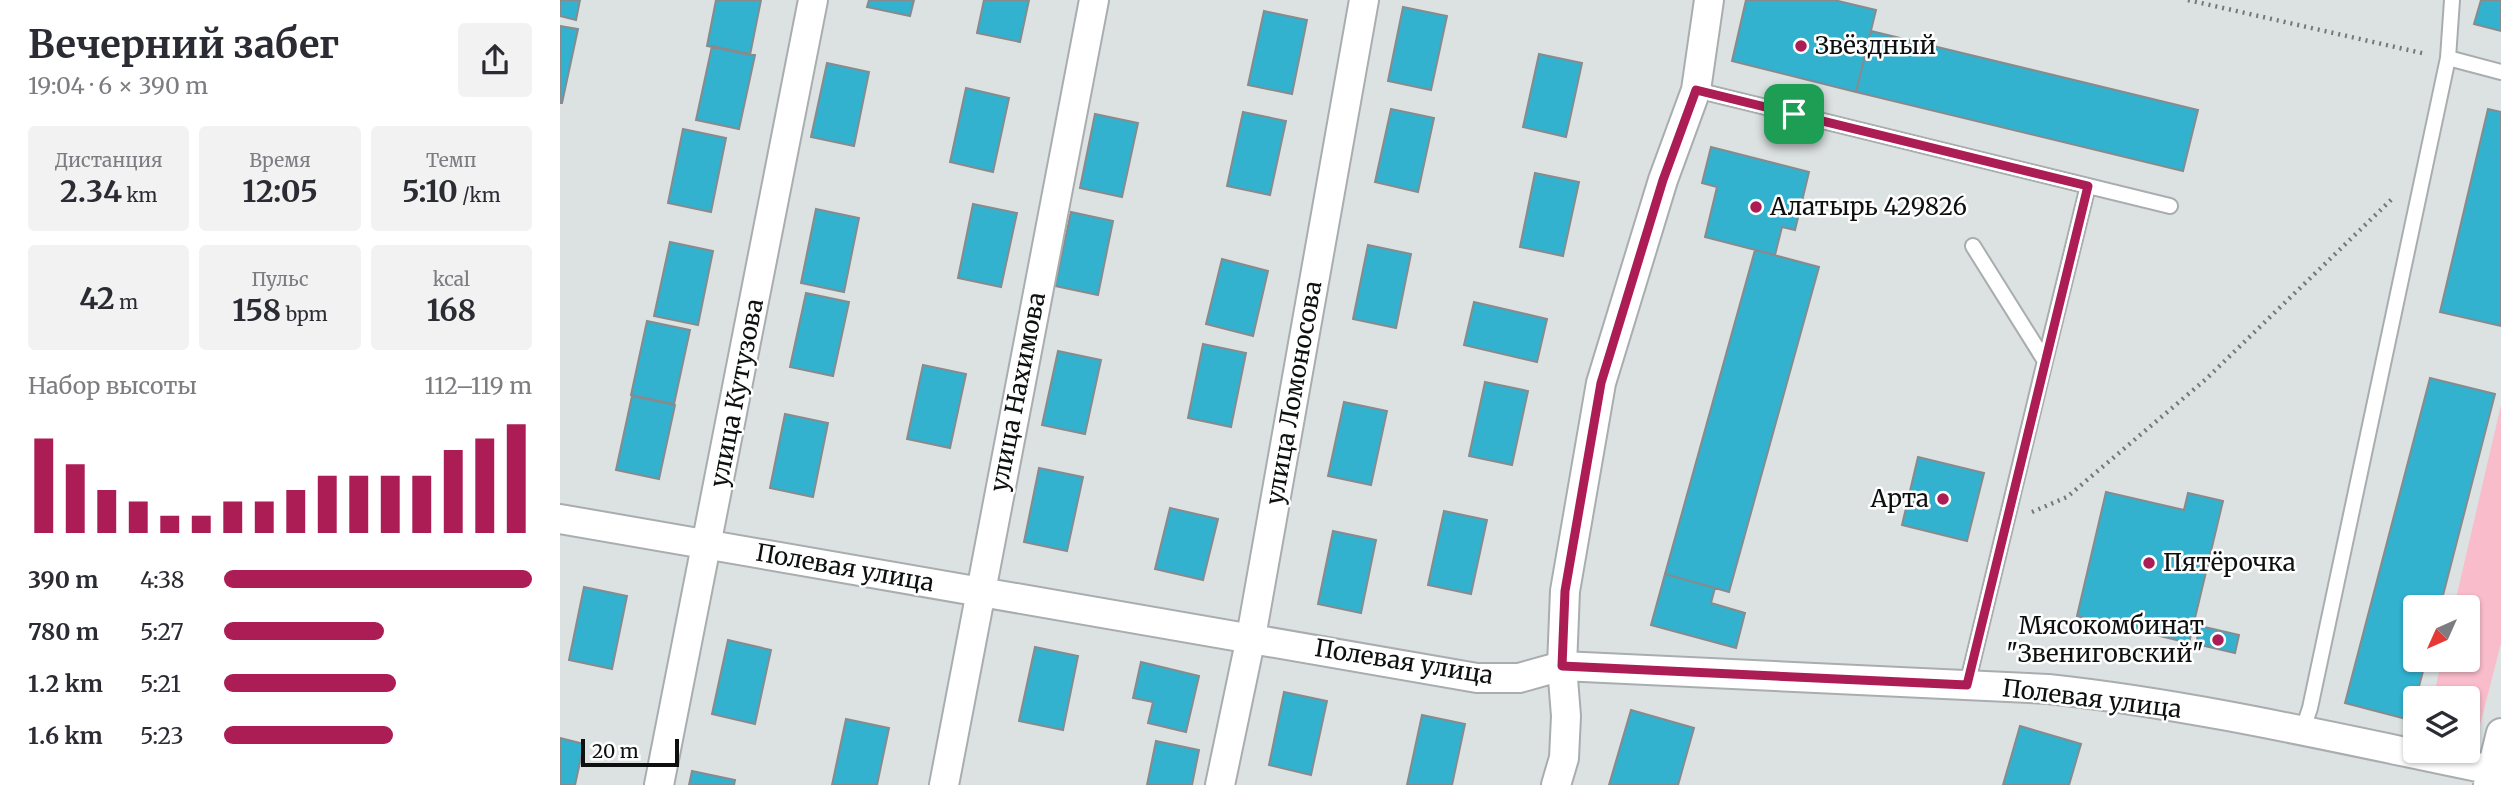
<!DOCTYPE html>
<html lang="ru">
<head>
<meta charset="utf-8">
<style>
  :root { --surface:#fff; --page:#f2f2f3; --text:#2b2b33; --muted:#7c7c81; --accent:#ac1d56 }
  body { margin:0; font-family:Merriweather,serif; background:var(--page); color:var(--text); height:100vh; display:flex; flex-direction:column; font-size:26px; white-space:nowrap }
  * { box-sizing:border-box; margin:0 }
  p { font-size:23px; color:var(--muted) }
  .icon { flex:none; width:38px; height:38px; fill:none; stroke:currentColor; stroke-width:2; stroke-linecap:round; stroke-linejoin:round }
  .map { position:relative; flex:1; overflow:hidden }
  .panel { display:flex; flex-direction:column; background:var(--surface); width:560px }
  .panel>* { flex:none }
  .needle { width:46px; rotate:225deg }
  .controls { position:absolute; left:1843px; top:595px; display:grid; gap:14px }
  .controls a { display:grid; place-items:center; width:77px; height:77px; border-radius:7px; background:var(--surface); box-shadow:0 2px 5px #0004; font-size:35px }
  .scale { position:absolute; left:21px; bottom:18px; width:98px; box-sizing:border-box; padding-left:7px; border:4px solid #0e1010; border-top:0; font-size:19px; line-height:24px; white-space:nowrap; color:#0e1010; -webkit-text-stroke:5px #fff; paint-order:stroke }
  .pin { position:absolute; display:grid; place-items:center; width:60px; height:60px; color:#fff; margin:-30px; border-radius:14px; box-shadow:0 4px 10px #0006 }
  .round { display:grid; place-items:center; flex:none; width:74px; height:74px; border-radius:7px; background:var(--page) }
  .headline { display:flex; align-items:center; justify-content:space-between; height:119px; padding:0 28px }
  h1 { font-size:38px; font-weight:700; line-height:52px }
  .metrics { display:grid; grid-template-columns:repeat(3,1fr); gap:10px; height:119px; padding:7px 28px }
  .metrics div { display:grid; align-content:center; border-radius:7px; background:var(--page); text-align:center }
  .metrics b { font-size:30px; font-weight:700 }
  .metrics small { font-size:19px; font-weight:400 }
  .metrics p { font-size:19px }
  .chart { height:196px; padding:14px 28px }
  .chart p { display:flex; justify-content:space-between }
  .chart svg { width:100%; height:126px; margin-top:7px; stroke:var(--accent); stroke-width:6 }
  ul { padding:0 28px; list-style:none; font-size:23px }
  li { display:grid; grid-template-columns:112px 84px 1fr; align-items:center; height:52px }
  li i { height:18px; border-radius:9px; background:var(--accent) }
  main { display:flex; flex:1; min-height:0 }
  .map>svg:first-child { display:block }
  .green { fill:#f9bcca }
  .building { fill:#32b2cf; stroke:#878b8d; stroke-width:2 }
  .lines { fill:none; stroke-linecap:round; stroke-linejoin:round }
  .lane-casing { stroke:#a9adaf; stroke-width:18 }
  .street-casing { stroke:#a9adaf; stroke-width:32 }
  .path { stroke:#747878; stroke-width:4.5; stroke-dasharray:2 5; stroke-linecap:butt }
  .lane { stroke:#fff; stroke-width:14 }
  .street { stroke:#fff; stroke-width:28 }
  .route-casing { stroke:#fff; stroke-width:14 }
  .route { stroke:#ac1d56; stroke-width:9 }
  .poi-dot { fill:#ac1d56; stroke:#fff; stroke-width:2.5 }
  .labels { text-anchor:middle; stroke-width:5; stroke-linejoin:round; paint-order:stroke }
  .poi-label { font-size:24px; fill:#0e1010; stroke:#fff; text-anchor:start }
  .street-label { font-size:24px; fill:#0e1010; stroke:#fff }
</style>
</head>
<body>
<main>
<section class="panel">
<div class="headline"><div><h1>Вечерний забег</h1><p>19:04 · 6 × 390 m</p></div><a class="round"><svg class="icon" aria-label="share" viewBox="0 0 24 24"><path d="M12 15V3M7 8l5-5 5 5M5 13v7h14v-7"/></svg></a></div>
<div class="metrics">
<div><p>Дистанция</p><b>2.34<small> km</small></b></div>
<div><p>Время</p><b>12:05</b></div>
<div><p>Темп</p><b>5:10<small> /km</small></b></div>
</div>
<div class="metrics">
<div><b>42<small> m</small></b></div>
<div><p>Пульс</p><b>158<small> bpm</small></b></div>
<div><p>kcal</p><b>168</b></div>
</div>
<div class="chart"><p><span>Набор высоты</span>112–119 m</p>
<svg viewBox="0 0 160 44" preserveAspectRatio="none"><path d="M5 44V11M15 44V20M25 44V29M35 44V33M45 44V38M55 44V38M65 44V33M75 44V33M85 44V29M95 44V24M105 44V24M115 44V24M125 44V24M135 44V15M145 44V11M155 44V6"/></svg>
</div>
<ul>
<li><b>390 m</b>4:38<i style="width:100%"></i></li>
<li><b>780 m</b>5:27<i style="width:52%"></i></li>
<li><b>1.2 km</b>5:21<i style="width:56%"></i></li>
<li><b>1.6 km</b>5:23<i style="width:55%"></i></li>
</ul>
</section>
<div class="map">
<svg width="1941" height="785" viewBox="0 0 1941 785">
  <rect width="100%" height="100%" fill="#dce1e2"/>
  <path class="green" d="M1941 405V643L1919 729 1908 737V698H1873L1882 660H1908V607H1894Z"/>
  <path class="building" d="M0 0H20L16 20 0 16Z
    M156 0H201L190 55 147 46Z
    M309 0H354L350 16 307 7Z
    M424 0H469L460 42 417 33Z
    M1186 0H1274L1316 10 1296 92 1172 61Z
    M1921 0H1941V31L1914 24Z
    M843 7 887 16 871 90 828 81Z
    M704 11 747 20 732 94 688 85Z
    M0 26 18 29 2 103H0Z
    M1311 31 1638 110 1623 171 1296 92Z
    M152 46 195 55 179 129 136 120Z
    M979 54 1022 63 1006 137 963 127Z
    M267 63 309 72 294 146 251 137Z
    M406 88 449 98 433 172 390 162Z
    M831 109 874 118 858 192 815 182Z
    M1928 109 1941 112V326L1880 312Z
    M683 112 726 121 710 195 667 186Z
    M535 114 578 123 562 197 520 188Z
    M123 129 166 138 151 212 108 203Z
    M1151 147 1249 172 1235 230 1222 227 1215 255 1145 237 1157 187 1142 183Z
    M975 173 1019 182 1003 256 960 247Z
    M413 204 457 213 441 287 398 278Z
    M256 209 299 218 284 292 241 283Z
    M511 212 553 221 538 295 495 286Z
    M110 242 153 251 138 325 94 316Z
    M808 245 851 254 836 328 793 319Z
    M1195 250 1259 267 1169 592 1105 574Z
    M662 259 708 271 693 336 646 324Z
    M246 293 289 302 273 376 230 367Z
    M914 302 987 319 977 362 904 345Z
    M87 321 130 330 114 404 71 395Z
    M643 344 686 353 671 427 628 418Z
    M498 351 541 360 525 434 482 425Z
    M363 365 406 374 390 448 347 439Z
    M1870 378 1935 394 1880 607H1855V660H1866L1850 720 1785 703Z
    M925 382 968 391 952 465 909 456Z
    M72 396 115 405 99 479 56 470Z
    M784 402 827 411 811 485 768 476Z
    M225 414 268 423 253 497 210 488Z
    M1358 457 1424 473 1407 541 1342 525Z
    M479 468 523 477 507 551 464 542Z
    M1546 492 1624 510 1628 493 1663 501 1629 643 1517 616Z
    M610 508 658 519 643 580 595 569Z
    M884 511 927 520 911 594 868 585Z
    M773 531 816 540 801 613 758 604Z
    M1105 574 1155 588 1151 603 1185 613 1176 648 1091 625Z
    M24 587 67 596 52 669 9 660Z
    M1640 626 1679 635 1675 653 1636 644Z
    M168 640 211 650 195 724 152 714Z
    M475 647 518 656 503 730 459 721Z
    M581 662 639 676 626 732 588 723 593 702 573 698Z
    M724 692 767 701 751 775 709 765Z
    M1071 710 1134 728 1118 785H1049Z
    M862 715 905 724 892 785H847Z
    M286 719 329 728 317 785H272Z
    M1460 726 1521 744 1509 785H1443Z
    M0 738 24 744 15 785H0Z
    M596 741 639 750 632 785H587Z
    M132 771 175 780 174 785H129Z"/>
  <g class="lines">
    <defs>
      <path id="lane" d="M1888 58 1941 72
        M1136 90 1610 206
        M1485 361 1528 186
        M1407 685 1485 361 1413 246
        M1742 732 1750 708 1888 58 1892 0"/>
      <path id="street" d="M0 519 917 678H959L1002 666 1488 689C1637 705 1785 740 1932 770
        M99 785 253 0
        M384 785 534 0
        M660 785 691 637 804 0
        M996 785 1004 758 1006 716 1002 666 1005 591 1041 383 1103 180 1136 90 1149 0
        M1928 785 1941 733"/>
    </defs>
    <use href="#lane" class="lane-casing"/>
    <use href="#street" class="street-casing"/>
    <path class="path" d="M1628 0 1866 54
      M1472 512 1507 497 1645 380 1833 198"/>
    <use href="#lane" class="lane"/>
    <use href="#street" class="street"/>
  </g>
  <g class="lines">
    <defs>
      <path id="route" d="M1136 90 1528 186 1407 685 1002 666 1005 591 1041 383 1103 180Z"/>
    </defs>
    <use href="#route" class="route-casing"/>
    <use href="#route" class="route"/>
  </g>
  <g class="poi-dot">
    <circle cx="1241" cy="46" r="7"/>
    <circle cx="1196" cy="207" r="7"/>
    <circle cx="1383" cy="499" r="7"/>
    <circle cx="1589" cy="563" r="7"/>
    <circle cx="1658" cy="640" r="7"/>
  </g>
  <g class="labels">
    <g class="poi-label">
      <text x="1255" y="54">Звёздный</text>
      <text x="1210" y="215">Алатырь 429826</text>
      <text x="1369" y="507" text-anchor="end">Арта</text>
      <text x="1603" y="571">Пятёрочка</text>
      <text x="1644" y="634" text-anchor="end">Мясокомбинат<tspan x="1644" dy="28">"Звениговский"</tspan></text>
    </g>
    <g class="street-label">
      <text transform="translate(458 392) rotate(-79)" y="8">улица Нахимова</text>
      <text transform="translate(177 393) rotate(-79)" y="8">улица Кутузова</text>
      <text transform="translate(734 393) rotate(-80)" y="8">улица Ломоносова</text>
      <text transform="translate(285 568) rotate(10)" y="8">Полевая улица</text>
      <text transform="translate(844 662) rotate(9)" y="8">Полевая улица</text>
      <text transform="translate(1532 699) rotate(7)" y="8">Полевая улица</text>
    </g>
  </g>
</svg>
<div class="controls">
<a><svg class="needle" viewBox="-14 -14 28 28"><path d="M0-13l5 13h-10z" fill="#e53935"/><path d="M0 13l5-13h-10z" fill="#7c7c81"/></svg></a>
<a><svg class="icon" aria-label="layers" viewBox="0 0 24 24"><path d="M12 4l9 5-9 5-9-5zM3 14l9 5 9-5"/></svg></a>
</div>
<div class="scale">20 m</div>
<div class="pin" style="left:1234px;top:114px;background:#1e9e55"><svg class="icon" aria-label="arrive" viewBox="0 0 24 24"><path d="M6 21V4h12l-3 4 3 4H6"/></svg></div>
</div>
</main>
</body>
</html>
